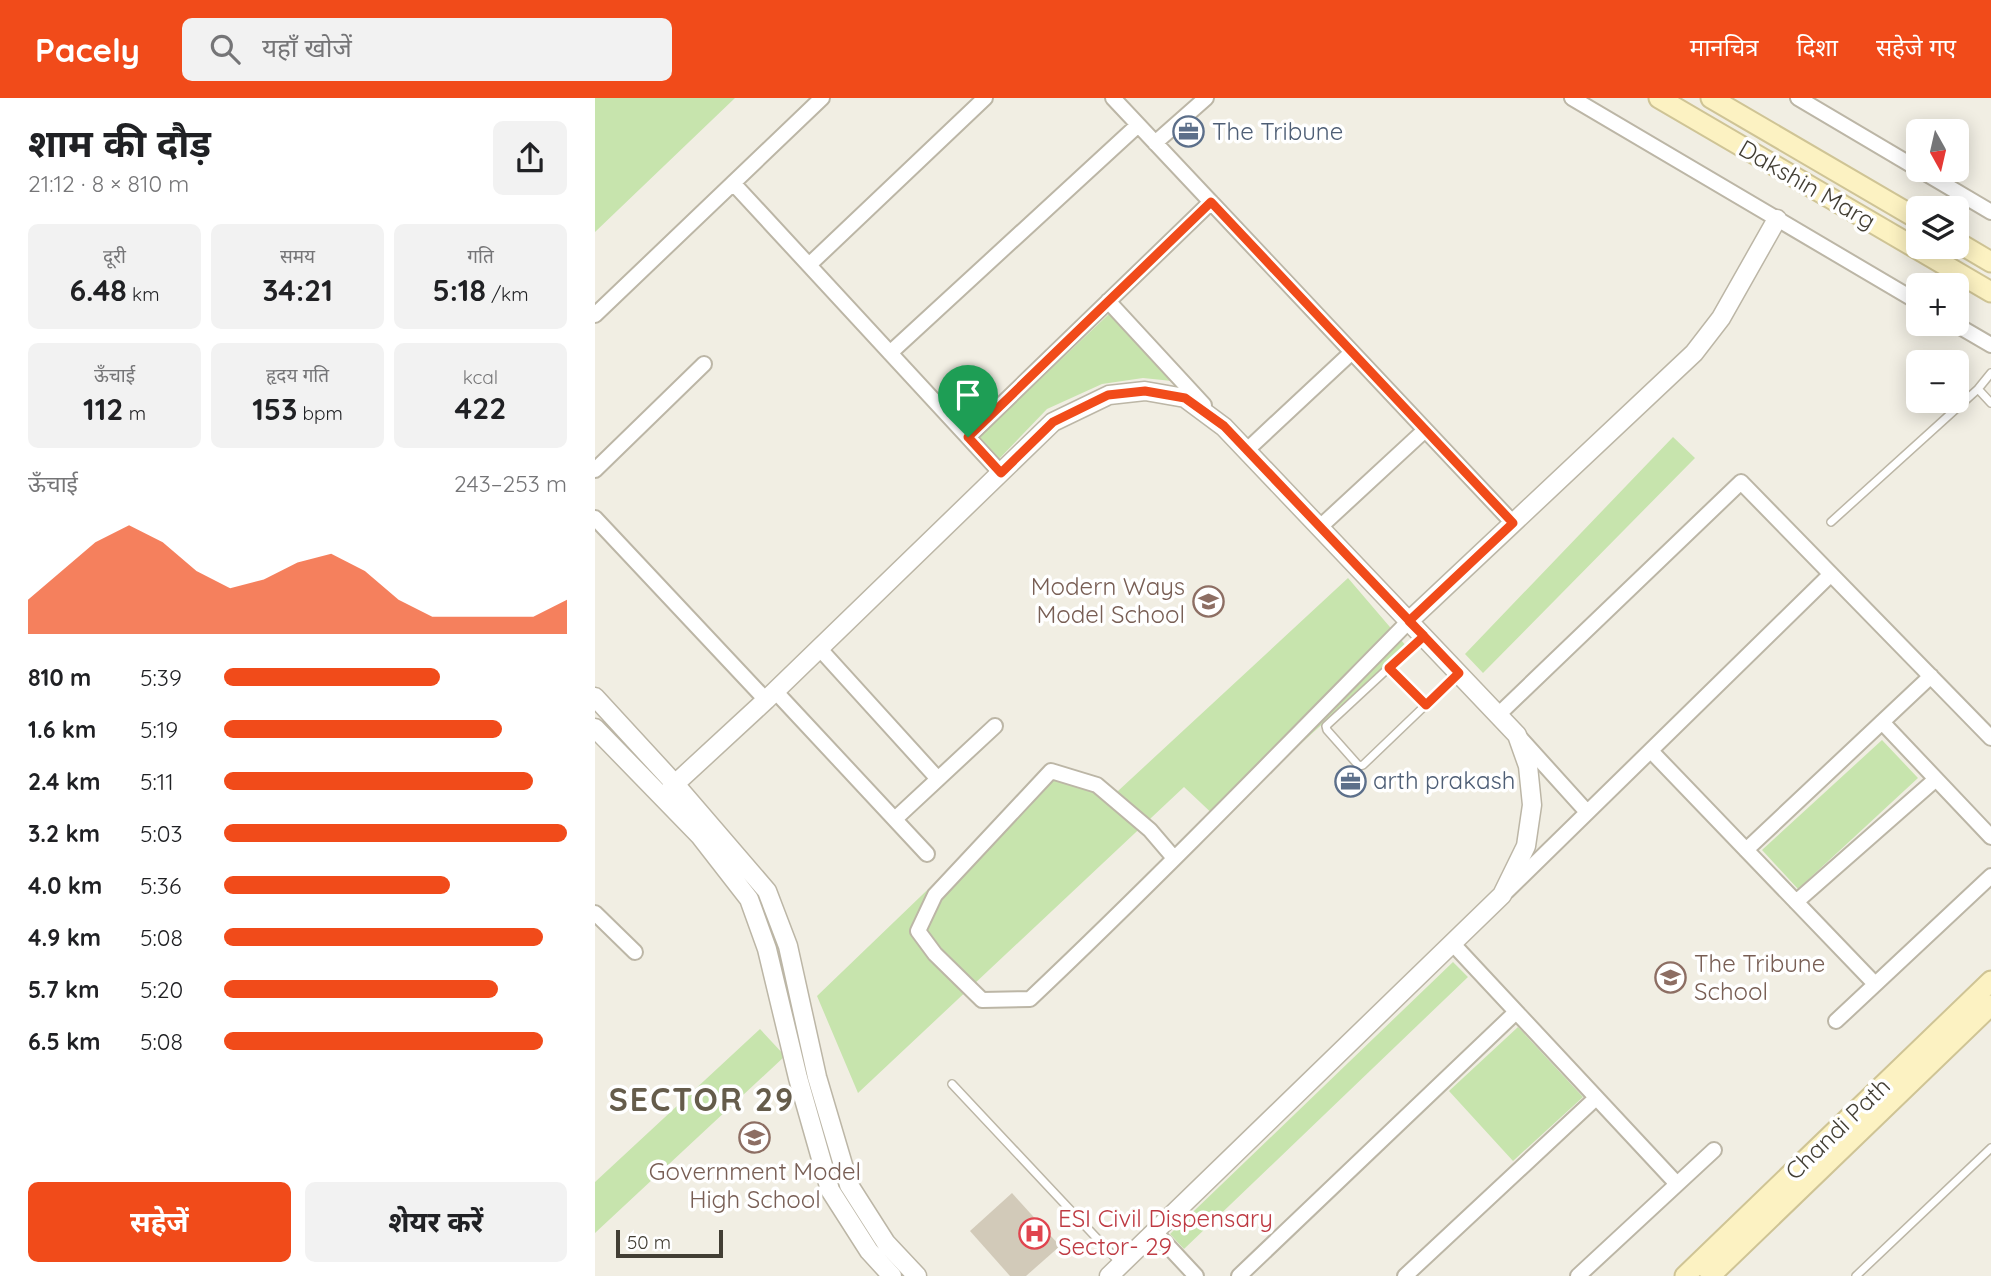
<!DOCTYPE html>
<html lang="hi">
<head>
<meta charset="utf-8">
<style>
  :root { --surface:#fff; --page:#f2f2f2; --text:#202124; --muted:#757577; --accent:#f14b1a }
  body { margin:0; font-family:Quicksand,"Noto Sans Devanagari",sans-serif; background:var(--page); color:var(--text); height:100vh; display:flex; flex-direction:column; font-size:26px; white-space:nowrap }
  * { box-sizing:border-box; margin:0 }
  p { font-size:23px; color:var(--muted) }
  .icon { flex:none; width:38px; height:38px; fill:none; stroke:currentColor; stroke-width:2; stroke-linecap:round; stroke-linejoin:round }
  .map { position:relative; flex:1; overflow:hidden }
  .drawer { display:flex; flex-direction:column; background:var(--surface); width:595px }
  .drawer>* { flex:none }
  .needle { width:46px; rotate:172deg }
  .controls { position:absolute; left:1311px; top:21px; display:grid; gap:14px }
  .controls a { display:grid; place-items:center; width:63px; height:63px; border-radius:10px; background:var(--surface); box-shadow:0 4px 18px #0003; font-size:35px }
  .scale { position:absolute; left:21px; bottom:18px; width:107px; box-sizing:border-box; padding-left:7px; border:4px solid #423e34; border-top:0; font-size:19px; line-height:24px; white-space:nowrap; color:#423e34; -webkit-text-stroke:5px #fff; paint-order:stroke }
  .pin { position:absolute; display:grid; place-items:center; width:60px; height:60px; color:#fff; margin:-72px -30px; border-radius:50% 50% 50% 0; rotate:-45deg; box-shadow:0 0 7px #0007 }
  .pin .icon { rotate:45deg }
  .round { display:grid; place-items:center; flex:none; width:74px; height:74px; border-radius:10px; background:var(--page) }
  .headline { display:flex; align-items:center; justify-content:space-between; height:119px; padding:0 28px }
  h1 { font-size:38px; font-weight:700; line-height:52px }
  .metrics { display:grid; grid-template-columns:repeat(3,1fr); gap:10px; height:119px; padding:7px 28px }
  .metrics div { display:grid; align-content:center; border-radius:10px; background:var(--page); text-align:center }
  .metrics b { font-size:30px; font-weight:700 }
  .metrics small { font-size:19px; font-weight:400 }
  .metrics p { font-size:19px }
  .chart { height:196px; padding:14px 28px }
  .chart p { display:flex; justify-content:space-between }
  .chart svg { width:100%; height:126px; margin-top:7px; fill:var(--accent); opacity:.7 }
  .button { display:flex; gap:14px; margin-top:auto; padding:14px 28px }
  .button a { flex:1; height:80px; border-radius:10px; background:var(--accent); color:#fff; font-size:28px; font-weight:700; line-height:80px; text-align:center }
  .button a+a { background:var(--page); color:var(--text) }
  ul { padding:0 28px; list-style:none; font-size:23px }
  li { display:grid; grid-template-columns:112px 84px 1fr; align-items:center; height:52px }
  li i { height:18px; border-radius:9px; background:var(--accent) }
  header { display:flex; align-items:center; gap:42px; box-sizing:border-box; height:98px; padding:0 35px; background:var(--accent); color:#fff }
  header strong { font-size:33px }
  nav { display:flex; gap:38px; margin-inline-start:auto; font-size:24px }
  .search { width:490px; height:63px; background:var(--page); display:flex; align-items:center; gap:18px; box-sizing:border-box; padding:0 24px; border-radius:10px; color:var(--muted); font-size:26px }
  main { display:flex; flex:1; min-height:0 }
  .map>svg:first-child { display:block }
  .green { fill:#c7e4ad }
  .building { fill:#d2cab9 }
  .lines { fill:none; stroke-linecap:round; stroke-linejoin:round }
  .service-casing { stroke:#bcb6a6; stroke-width:10 }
  .minor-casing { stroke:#bcb6a6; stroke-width:18 }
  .tertiary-casing { stroke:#bcb6a6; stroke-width:21 }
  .secondary-casing { stroke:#cfc495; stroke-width:23 }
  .service { stroke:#fff; stroke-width:7 }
  .minor { stroke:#fff; stroke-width:14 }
  .tertiary { stroke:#fff; stroke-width:18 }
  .secondary { stroke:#fcf2c2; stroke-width:19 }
  .route-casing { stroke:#fff; stroke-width:14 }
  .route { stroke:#f14b1a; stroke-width:9 }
  .labels { text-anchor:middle; stroke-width:7; stroke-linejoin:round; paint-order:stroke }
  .service-label { font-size:24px; fill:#4e5e75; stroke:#fff; text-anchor:start }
  .street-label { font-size:24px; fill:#423e34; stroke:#fff }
  .education-label { font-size:24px; fill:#785e54; stroke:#fff; text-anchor:end }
  .health-label { font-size:24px; fill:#be3a42; stroke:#fff; text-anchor:start }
  .district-label { font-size:32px; font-weight:bold; letter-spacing:2px; fill:#655c4b; stroke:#fff }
</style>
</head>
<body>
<header>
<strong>Pacely</strong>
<div class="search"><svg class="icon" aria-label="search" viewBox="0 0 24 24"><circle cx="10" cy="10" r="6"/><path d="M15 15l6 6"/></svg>यहाँ खोजें</div>
<nav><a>मानचित्र</a><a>दिशा</a><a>सहेजे गए</a></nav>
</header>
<main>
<section class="drawer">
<div class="headline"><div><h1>शाम की दौड़</h1><p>21:12 · 8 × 810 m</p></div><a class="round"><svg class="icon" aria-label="share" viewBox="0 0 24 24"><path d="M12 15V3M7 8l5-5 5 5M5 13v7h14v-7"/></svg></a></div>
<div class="metrics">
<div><p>दूरी</p><b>6.48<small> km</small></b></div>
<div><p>समय</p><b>34:21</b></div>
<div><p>गति</p><b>5:18<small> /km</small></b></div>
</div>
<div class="metrics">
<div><p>ऊँचाई</p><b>112<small> m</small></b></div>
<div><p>हृदय गति</p><b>153<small> bpm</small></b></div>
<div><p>kcal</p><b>422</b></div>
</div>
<div class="chart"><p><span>ऊँचाई</span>243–253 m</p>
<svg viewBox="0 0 160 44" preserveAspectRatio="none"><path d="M0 44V32L10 22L20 12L30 6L40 12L50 22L60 28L70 25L80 19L90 16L100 22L110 32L120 38L130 38L140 38L150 38L160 32V44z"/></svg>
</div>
<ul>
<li><b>810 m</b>5:39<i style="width:63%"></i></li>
<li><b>1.6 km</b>5:19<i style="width:81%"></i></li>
<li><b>2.4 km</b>5:11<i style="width:90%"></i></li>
<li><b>3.2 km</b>5:03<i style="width:100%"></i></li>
<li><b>4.0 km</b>5:36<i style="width:66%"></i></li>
<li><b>4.9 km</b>5:08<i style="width:93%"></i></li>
<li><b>5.7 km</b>5:20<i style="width:80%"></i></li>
<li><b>6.5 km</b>5:08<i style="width:93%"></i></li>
</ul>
<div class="button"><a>सहेजें</a><a>शेयर करें</a></div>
</section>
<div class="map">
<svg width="1396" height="1178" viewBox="0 0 1396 1178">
  <rect width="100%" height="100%" fill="#f1eee3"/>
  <path class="green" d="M0 0H140L0 134Z
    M514 216 577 283 548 280 507 286 452 311 404 361 383 340Z
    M1078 339 1100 360 888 575 870 556Z
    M753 480 812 549 623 721 589 689 263 995 222 898 456 673 523 693Z
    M1287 642 1323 680 1203 791 1167 752Z
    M858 864 873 879 589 1151 575 1136Z
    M923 929 988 999 918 1063 854 993Z
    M165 931 190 958 0 1135V1084Z"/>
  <path class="building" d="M417 1095 465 1148 431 1178H415L375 1133Z"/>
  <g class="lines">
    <defs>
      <path id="service" d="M1344 83 1350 72
        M1383 291 1396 305
        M1236 424 1383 291 1396 275
        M828 538 731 628 732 632 764 668 768 667 863 576
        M794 570 831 607
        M357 986 526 1166
        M1261 1178 1396 1050"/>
      <path id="minor" d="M518 0 918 425
        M977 0 1323 204
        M1203 0 1323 71
        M560 45 611 0
        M1325 72 1396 114
        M138 85 406 375
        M214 167 390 0
        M513 203 609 307
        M0 217 227 0
        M1360 226 1396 247
        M295 255 543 27
        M373 339 616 104
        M652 352 757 254
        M0 372 109 266
        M0 420 171 602
        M725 429 830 332
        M224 550 343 681
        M180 593 332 756
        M903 617 1146 384 1396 640
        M1287 624 1396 739
        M926 641 992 714
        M1056 653 1280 886
        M300 721 400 628
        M1151 752 1336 578
        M579 760 555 732 502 687 456 673 340 797 323 833 340 856 387 902 435 901C565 778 689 650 814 523
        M912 793 1236 476
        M1201 804 1341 681
        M0 815 40 854
        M858 846 1082 1086
        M1241 923 1396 778
        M560 1134 601 1178
        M644 1178 921 914
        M810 1178 1001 1000
        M983 1178 1119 1052"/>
      <path id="tertiary" d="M814 523 1099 255 1126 220 1182 121
        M0 599 80 686 172 793 193 848 222 979 254 1087 291 1145 322 1178
        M0 630 105 738 154 801 172 851 203 980 235 1092 274 1153 297 1178
        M68 700 80 686 171 602 458 324 514 297 550 293 590 300 629 329 922 637 933 668 937 707 931 748 907 797 514 1178"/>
      <path id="secondary" d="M1064 0 1396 194
        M1116 0 1323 121
        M1362 144 1396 164
        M1090 1178 1396 883
        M1115 1178 1396 907"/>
    </defs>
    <use href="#service" class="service-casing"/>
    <use href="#minor" class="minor-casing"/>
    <use href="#tertiary" class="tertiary-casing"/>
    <use href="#secondary" class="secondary-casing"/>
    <use href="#service" class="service"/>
    <use href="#minor" class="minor"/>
    <use href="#tertiary" class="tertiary"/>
    <use href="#secondary" class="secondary"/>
  </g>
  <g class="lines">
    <defs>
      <path id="route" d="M373 339 406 375 458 324 513 297 550 293 590 300 629 328 864 575 831 607 794 570 829 538 814 523 918 425 616 104 373 339"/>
    </defs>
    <use href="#route" class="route-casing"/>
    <use href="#route" class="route"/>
  </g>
  <defs>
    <symbol id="office-ring" viewBox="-11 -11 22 22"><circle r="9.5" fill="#fff" stroke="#5c6f8a" stroke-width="1.5"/><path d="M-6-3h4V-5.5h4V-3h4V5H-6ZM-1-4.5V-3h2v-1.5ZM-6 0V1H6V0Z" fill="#5c6f8a"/></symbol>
    <symbol id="school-ring" viewBox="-11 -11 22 22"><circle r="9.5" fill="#fff" stroke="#8d6e63" stroke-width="1.5"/><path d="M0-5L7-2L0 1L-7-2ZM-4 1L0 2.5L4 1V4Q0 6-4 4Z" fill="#8d6e63"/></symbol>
    <symbol id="hospital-ring" viewBox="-11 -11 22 22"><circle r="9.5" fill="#fff" stroke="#e0444e" stroke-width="1.5"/><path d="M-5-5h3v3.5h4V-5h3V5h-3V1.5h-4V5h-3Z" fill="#e0444e"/></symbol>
  </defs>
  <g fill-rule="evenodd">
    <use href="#office-ring" x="576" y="16" width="35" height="35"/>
    <use href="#school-ring" x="596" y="486" width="35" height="35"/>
    <use href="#office-ring" x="738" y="666" width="35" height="35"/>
    <use href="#school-ring" x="1058" y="862" width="35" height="35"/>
    <use href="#school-ring" x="142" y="1022" width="35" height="35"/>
    <use href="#hospital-ring" x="422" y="1118" width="35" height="35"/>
  </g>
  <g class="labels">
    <g class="service-label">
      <text x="617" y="42">The Tribune</text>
      <text x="778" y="691">arth prakash</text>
    </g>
    <g class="street-label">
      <text transform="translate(1212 87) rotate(30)" y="8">Dakshin Marg</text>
      <text transform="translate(1243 1031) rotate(-44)" y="8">Chandi Path</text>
    </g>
    <g class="education-label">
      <text x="590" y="497">Modern Ways<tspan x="590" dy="28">Model School</tspan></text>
      <text x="1099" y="874" text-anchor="start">The Tribune<tspan x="1099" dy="28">School</tspan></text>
      <text x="160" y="1082" text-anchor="middle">Government Model<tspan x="160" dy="28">High School</tspan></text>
    </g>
    <g class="health-label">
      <text x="463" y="1129">ESI Civil Dispensary<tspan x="463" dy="28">Sector- 29</tspan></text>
    </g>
    <g class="district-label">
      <text x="107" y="1013">SECTOR 29</text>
    </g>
  </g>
</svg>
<div class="controls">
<a><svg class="needle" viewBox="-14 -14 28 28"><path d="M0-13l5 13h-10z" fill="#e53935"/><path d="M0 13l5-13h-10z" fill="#757577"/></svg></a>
<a><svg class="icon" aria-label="layers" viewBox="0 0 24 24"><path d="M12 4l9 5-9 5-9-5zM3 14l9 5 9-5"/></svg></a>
<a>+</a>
<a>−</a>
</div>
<div class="scale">50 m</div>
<div class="pin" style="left:373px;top:339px;background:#1e9e55"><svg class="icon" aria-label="arrive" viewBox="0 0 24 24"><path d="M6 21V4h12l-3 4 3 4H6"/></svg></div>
</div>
</main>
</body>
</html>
